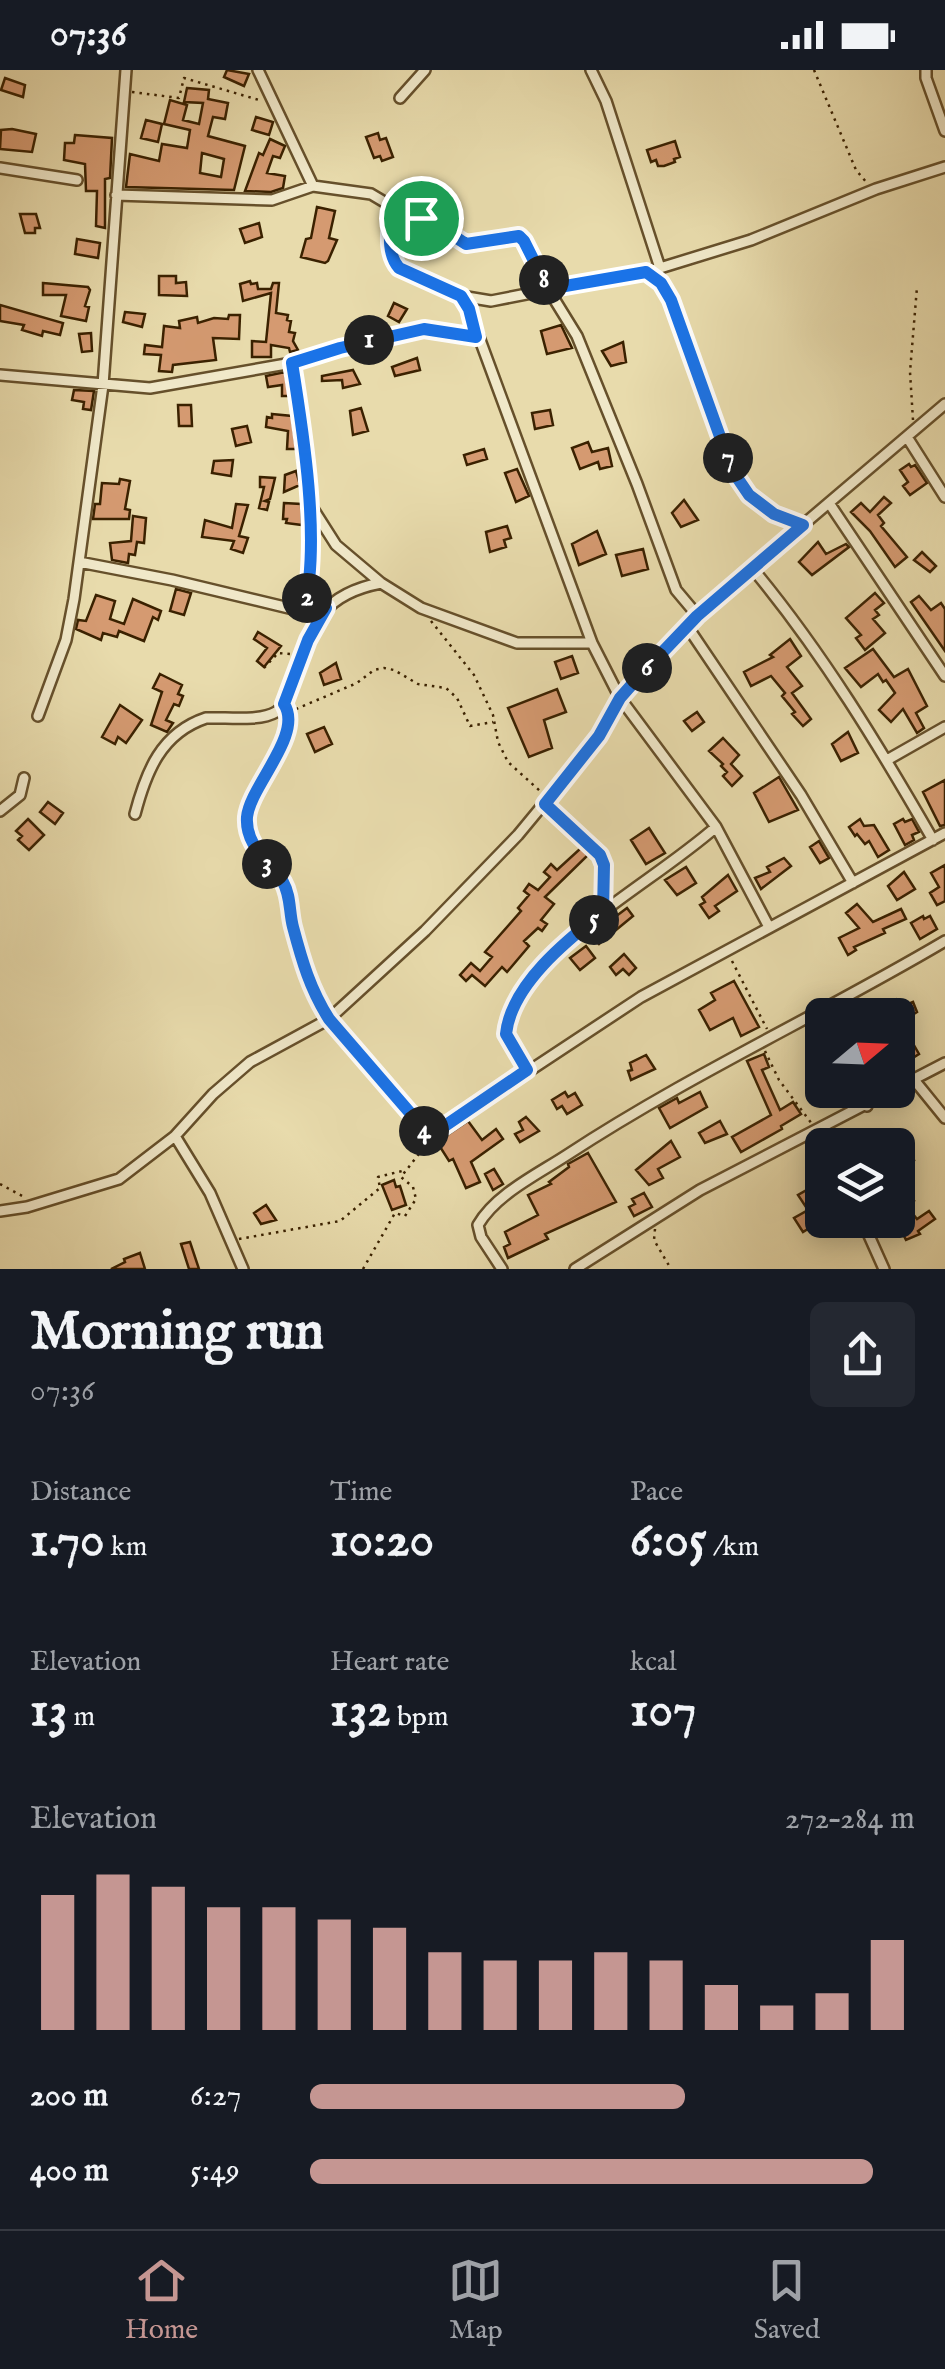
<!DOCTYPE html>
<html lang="en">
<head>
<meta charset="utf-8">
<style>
  :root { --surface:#171b24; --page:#242831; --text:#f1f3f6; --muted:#9ea1a6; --line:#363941; --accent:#c59692 }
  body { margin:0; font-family:"IM FELL English",serif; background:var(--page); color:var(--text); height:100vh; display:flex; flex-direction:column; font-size:38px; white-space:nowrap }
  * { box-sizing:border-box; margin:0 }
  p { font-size:32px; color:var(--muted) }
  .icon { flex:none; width:55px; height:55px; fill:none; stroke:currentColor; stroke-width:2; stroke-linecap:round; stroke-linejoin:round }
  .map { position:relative; height:1199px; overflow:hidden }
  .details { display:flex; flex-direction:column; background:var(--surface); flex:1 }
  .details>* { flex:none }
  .needle { width:65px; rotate:71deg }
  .controls { position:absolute; left:805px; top:928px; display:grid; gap:20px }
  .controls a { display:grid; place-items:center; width:110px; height:110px; border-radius:15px; background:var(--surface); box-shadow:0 5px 25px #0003; font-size:50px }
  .pin { position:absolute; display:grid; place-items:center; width:85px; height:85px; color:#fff; margin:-42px; border:5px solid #fff; border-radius:50%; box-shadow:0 2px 10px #0007 }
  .km { position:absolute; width:50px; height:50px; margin:-25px; border-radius:50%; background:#222; color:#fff; font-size:28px; line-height:50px; text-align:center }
  .round { display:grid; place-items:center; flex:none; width:105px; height:105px; border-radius:15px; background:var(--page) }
  .headline { display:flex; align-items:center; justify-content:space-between; height:170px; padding:0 30px }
  h1 { font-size:55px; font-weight:700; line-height:75px }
  .metrics { display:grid; grid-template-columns:repeat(3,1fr); gap:15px; height:170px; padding:10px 30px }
  .metrics div { display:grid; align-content:center }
  .metrics b { font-size:50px; font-weight:700 }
  .metrics small { font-size:28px; font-weight:400 }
  .metrics p { font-size:28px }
  .chart { height:280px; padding:20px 30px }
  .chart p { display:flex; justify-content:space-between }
  .chart svg { width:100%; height:180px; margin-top:10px; stroke:var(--accent); stroke-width:6 }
  ul { padding:0 30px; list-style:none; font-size:32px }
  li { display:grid; grid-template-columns:160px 120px 1fr; align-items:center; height:75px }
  li i { height:25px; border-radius:12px; background:var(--accent) }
  .status { display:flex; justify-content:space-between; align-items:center; height:70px; padding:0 50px; background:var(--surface); direction:ltr }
  .status svg { height:28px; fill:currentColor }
  .tab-bar { display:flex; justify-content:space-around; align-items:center; height:140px; border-top:2px solid var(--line); background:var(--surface); font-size:28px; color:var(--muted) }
  .tab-bar a { display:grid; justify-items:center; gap:5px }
  .tab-bar .active { color:var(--accent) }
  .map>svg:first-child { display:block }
  .building { fill:#d59a71; stroke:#3a2100; stroke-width:2.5; fill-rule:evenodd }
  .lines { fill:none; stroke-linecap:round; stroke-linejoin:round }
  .street-casing { stroke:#66502b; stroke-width:14 }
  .path { stroke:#3a2100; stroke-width:2.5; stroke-dasharray:2.5 5; stroke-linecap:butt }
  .street { stroke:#f0e8c9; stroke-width:9 }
  .route-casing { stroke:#fff; stroke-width:20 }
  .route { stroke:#1a73e8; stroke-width:12 }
</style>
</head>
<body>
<div class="status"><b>07:36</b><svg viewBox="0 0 49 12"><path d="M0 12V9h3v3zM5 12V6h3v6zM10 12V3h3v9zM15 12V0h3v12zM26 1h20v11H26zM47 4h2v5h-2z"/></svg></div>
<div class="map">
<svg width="945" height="1199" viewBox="0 0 945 1199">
  <rect width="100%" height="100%" fill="#e8dbac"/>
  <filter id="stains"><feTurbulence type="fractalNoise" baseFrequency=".002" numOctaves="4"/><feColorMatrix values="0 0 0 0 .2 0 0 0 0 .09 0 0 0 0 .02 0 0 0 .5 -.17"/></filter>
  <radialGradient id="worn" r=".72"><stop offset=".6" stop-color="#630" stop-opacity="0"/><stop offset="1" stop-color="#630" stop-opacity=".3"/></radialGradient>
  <path class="building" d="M227 0 249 4 244 16 224 7Z
    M5 8 25 15 23 27 1 20Z
    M187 18 209 20 208 29 228 33 225 49 213 47 208 66 245 76 234 120 126 117 130 84 159 91 162 74 187 78 190 60 164 54 170 30 187 35 183 50 199 54 203 33 184 32ZM202 83 224 89 221 107 200 103Z
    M256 47 273 52 269 65 252 60Z
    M146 50 162 54 158 72 141 68Z
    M12 59 36 64 32 82 0 79 1 60Z
    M378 63 380 70 386 68 393 87 382 91 380 86 374 88 366 67Z
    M75 65 112 68 110 108 105 109V158L96 156 97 121H86L85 94 64 90 65 73H74Z
    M270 69 285 76 280 88 273 86 267 103 285 106 283 118 271 122 245 121 259 83 263 85Z
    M675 71 680 87 674 89 675 92 664 96H658L656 90 651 92 647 80Z
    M317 137 335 141 329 168 337 170 328 191 325 193 301 187 306 169 311 168Z
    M20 144H36L40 158H35V163H25Z
    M259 153 262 167 245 173 240 159Z
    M77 169 100 173 98 188 75 184Z
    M159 206H176V213L186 212 187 226 159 225Z
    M250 211 251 214 257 213 258 219H271L273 213H279L276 243 288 245 287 250 291 251 289 262 295 263 293 271 298 280 290 282 289 278 271 275V287H252V271L266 272 271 223 243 231 240 214Z
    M43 213 88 217 90 220 85 236 89 237 86 251 61 246 66 225H43Z
    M394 233 407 239 399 252 388 246Z
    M0 235 63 253 60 265 43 261 42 266 22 260 24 255 0 251Z
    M125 242 145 244 142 257 123 252Z
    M229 245H240L239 269 213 268 216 290 173 295 172 302 159 301 161 285 144 284 145 275 162 277 164 256 180 258 179 251 197 247 198 253 214 248 228 249Z
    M561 255 572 278 547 284 541 261Z
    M91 263 92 281 82 282 79 264Z
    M623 272 626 292 611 296 602 281Z
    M417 288 420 300 395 306 392 297Z
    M353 300 360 314 343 318 342 310 322 311V306Z
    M285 302 289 326H282V315L268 317 266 306Z
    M74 320 94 321 91 340 83 339 84 332 72 330Z
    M178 335H191L192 356H179Z
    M361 338 368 361 353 365 350 341Z
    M550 340 553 355 535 359 532 343Z
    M272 344 292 346 296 379H287L288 361 266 357 267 347 272 348Z
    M247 356 251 372 236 376 232 359Z
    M588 372 592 382 608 378 612 396 600 399 598 392 580 399 572 378Z
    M484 379 487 389 467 395 464 385Z
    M233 390 231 406 212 403 214 391Z
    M909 394 911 397 915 395 927 413 910 425 903 416 908 412 900 400Z
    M517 399 529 426 516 432 505 403Z
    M296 401 300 415 284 422 285 405Z
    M260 407 275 408 270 429 265 431 269 432 267 440 259 438 264 417H260Z
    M120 409 130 411 125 439 130 440 129 449H93L95 434H100L102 413 119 414Z
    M884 427 891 433 878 445 884 453 881 456 907 487 895 497 870 461 851 442 861 433 870 442Z
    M684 430 698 450 681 457 672 443Z
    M284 433 301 434 302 455 286 453 287 449H283Z
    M236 434 248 435 239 466 248 468 243 483 231 479 234 471 202 467 205 450 232 458Z
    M133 446 146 448 144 473 137 472 135 485 129 484 128 493 112 490 110 473 131 471Z
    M507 456 511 468 504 470 506 477 490 482 486 462Z
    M597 461 606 484 579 495 572 474Z
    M818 472 826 484 846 474 849 477 812 505 799 492Z
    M643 479 648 499 622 506 616 485Z
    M922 482 936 496 930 502 914 490Z
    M176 519 191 523 184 545 170 541Z
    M875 523 884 533 875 540 879 545 873 549 885 563 865 580 856 568 861 565 846 548Z
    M96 525 115 531 110 549 124 554 133 529 161 541 158 550 153 547 144 571 119 561 117 567 103 563 101 570 76 559 78 550 86 551Z
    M919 526 931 540 941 533 945 539V581L911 532Z
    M258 562 281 576 264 597 257 591 267 578 254 569Z
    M790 569 801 586 787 597 802 616 792 623 811 649 803 656 792 644 795 642 782 626 785 623 771 606 751 616 744 602 773 587 770 585Z
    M873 579 894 607 908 599 927 636 916 643 924 658 917 663 903 639 891 652 879 640 895 623 886 610 883 612 878 604 861 617 845 598Z
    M572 586 578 603 561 609 555 592Z
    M336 593 341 609 324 615 320 603Z
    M160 604 182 615 178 624 183 626 179 636 174 634 166 650 173 653 167 662 151 655 162 622 153 618Z
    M557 619 566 642 544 650 552 678 529 687 508 638Z
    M120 635 142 650 126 673 118 667 115 674 102 667Z
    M697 642 704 652 692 661 684 651Z
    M324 657 332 674 315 682 307 664Z
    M848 662 858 683 841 691 832 674Z
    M723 668 739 685 731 694 742 706 732 716 723 706 727 702 721 696 723 694 709 681Z
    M779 707 798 740 769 752 754 723Z
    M945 710V755L940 756 923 722Z
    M48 732 63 743 55 754 40 742Z
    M28 749 44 765 29 780 18 770 22 766 16 761Z
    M860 749 864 756 874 755 889 780 878 787 869 771 865 774 857 764 855 766 849 757Z
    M903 749 905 752 912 749 919 762 912 765 914 770 905 775 894 754Z
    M649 758 665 783 646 794 631 770Z
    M819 771 829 788 820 793 810 777Z
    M581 778 588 785 545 827 554 834 541 850 547 854 542 861 538 858 524 871 529 876 507 902 502 897 485 916 472 905 466 911 460 905 471 893 480 901 492 887 485 882 521 841 518 838 529 825 524 821 529 814 538 820 550 807 544 802 551 794 557 800Z
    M784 788 791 796 761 819 755 808 770 802 767 797Z
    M945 795V831L937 835 930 823 939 817 931 803Z
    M686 797 696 813 677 825 665 810Z
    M904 802 915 819 897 830 888 816Z
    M728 805 737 821 715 836 719 841 709 848 700 835 705 832 702 827Z
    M857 834 873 852 901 839 906 849 883 859 885 863 854 877 856 880 848 885 839 868 859 858 846 843Z
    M627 838 633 846 599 874 591 865Z
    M923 846 924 849 930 846 937 859 920 869 911 853Z
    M586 876 595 888 580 900 570 888Z
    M624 884 636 898 629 905 623 899 616 905 610 897Z
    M734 911 759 957 741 966 733 948 710 960 699 940 715 930 711 923Z
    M898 932 901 937 913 932 917 942 898 954Z
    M911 970 919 984 898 997V979Z
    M764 984 769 997 762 1000 780 1040 793 1032 801 1044 781 1056 782 1059 741 1082 732 1067 771 1045 747 991Z
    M646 985 655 999 631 1010 628 1001 632 1000 630 993Z
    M565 1022 568 1027 575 1023 582 1035 567 1044 562 1036 557 1039 552 1030Z
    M700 1022 707 1037 670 1058 659 1038 677 1028 679 1033Z
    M526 1047 539 1061 520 1072 515 1064 523 1060 519 1052Z
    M468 1051 482 1070 496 1059 503 1069 471 1092 480 1112 466 1118 453 1089 449 1091 437 1072Z
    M720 1051 727 1064 705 1073 699 1063Z
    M671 1071 680 1087 658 1099 663 1108 649 1115 636 1100Z
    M909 1075 914 1090 902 1093 898 1078Z
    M588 1083 616 1132 545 1164 548 1169 508 1188 504 1177 510 1174 505 1162 538 1145 528 1125 551 1114 549 1112 569 1097 568 1094Z
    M494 1099 503 1114 493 1120 485 1104Z
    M394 1110 396 1117 400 1116 406 1135 392 1140 382 1115Z
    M812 1117 822 1134V1150L803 1162 794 1148 808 1140 798 1125Z
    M644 1123 652 1137 634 1146 629 1137 635 1134 632 1129Z
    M906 1124 914 1131 908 1138 917 1149 929 1141 935 1149 918 1161 920 1164 906 1170 900 1158 905 1154 898 1147V1133Z
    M266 1135 276 1150 261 1154 254 1143Z
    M190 1172 199 1199H189L181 1174Z
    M140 1183 145 1199H111L125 1192 124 1189Z"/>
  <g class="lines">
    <defs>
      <path id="street" d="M258 0 313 116 371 124 403 143 440 157 467 174 512 165 524 171 548 219 577 266 637 414 676 520 697 545
        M591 0 606 31 660 198
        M926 0V8L945 61
        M400 28 425 0
        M0 98 77 110
        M116 125 272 130 313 116
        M392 136C392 157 385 182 399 198L461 226 466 232 592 573 620 628 716 757 769 857
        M645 202 661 213 671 230 732 400 749 425 774 444 803 455
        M461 226 491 231 660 198 751 170 876 119 945 97
        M292 293C302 361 321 474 304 539
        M0 305 150 318 292 293 340 278 424 259 476 267
        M907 367 945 427
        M308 431 336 475 381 513 421 538 517 573H592
        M829 433 945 606
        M79 492 172 510 293 539 326 538
        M753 499C822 582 879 676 933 770
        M687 556 801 725 853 813
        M38 646 66 570 74 529 103 315 126 0
        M887 690 945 657
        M545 734 600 785 604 795 603 842
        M0 741 20 725 24 708
        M135 744C146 702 161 663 206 648 226 647 259 652 276 642 285 636 288 625 291 616 311 559 317 525 381 513
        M527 1000C516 985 505 972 507 952 546 864 646 818 716 757
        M915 1011 945 1048
        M857 1020 867 1036
        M820 1059 828 1075
        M175 1066 210 1123 243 1199
        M429 1067 641 927 945 763
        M0 1141 27 1137 119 1109 175 1066 213 1024 250 992 329 949 425 861 518 765 599 667 620 628 697 545 945 334
        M862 1150 884 1199
        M502 1199 481 1167 478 1155C496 1124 538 1104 567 1085 689 1005 820 945 945 871
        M575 1199 700 1120 945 993"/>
    </defs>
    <use href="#street" class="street-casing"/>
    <path class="path" d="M814 0 856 100 867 113
      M132 22 179 28 184 8 259 30
      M425 143 448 115
      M913 350 910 302 917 217
      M431 551 474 605 493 645 498 672 508 692 540 721
      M264 598 278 583 290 584
      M289 642 357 613 374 600 384 598 394 600 418 614 446 618 457 628 470 656 493 652
      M288 643 278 682 250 735 247 755 262 788 278 806 288 824 306 905 325 942
      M732 891 767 959
      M336 956 424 1061
      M765 981 779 1010 812 1054
      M0 1114 26 1128
      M655 1159 654 1170 671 1199
      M239 1169 340 1151 380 1118 378 1107 402 1101
      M363 1199 395 1143 405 1146 416 1129 413 1117 401 1107 425 1076"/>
    <use href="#street" class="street"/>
  </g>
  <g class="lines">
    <defs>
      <path id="route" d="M392 136 440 157 466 174 519 166 524 171 548 219 646 202 661 213 671 230 732 400 749 425 774 444 803 455 697 546 635 611 620 628 599 666 545 734 600 785 604 795 603 842C567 870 511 915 506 964L527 1000 430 1066 329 949C310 919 302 891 293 857 289 842 291 826 283 812 269 790 245 776 247 747 250 716 304 664 284 634L308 570 326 538 304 539C321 473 303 361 292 293L340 278 424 259 476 267 469 239 461 226 399 198C385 182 391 157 392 136Z"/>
    </defs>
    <use href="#route" class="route-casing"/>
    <use href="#route" class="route"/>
  </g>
  <rect width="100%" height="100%" filter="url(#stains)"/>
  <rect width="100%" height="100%" fill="url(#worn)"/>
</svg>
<div class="controls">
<a><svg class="needle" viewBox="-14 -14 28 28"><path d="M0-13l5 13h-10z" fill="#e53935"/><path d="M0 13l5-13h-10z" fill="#9ea1a6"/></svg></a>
<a><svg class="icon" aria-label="layers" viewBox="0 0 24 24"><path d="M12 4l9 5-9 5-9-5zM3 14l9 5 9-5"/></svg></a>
</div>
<div class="pin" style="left:421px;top:148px;background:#1e9e55"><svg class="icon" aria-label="arrive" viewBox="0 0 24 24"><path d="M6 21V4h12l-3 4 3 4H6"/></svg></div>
<b class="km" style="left:369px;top:270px">1</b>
<b class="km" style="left:307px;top:528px">2</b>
<b class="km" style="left:267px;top:794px">3</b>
<b class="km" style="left:424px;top:1061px">4</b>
<b class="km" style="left:594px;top:850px">5</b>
<b class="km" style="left:647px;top:598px">6</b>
<b class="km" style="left:728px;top:388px">7</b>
<b class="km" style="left:544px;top:210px">8</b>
</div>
<section class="details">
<div class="headline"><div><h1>Morning run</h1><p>07:36</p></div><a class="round"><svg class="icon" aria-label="share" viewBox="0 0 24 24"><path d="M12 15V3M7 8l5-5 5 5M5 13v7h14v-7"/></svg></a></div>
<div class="metrics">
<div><p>Distance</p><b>1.70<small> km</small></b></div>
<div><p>Time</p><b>10:20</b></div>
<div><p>Pace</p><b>6:05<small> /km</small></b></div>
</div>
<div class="metrics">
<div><p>Elevation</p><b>13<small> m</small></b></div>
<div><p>Heart rate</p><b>132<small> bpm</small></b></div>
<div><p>kcal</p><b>107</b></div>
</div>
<div class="chart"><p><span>Elevation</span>272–284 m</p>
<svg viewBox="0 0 160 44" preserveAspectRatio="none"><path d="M5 44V11M15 44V6M25 44V9M35 44V14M45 44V14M55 44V17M65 44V19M75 44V25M85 44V27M95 44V27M105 44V25M115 44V27M125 44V33M135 44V38M145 44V35M155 44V22"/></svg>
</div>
<ul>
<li><b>200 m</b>6:27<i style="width:62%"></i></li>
<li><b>400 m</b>5:49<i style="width:93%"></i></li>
</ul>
</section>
<nav class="tab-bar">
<a class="active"><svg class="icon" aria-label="home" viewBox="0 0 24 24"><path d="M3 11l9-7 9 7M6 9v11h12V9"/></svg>Home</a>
<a><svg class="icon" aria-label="map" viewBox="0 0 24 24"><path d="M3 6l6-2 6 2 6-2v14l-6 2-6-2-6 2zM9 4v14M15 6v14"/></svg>Map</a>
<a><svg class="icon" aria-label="saved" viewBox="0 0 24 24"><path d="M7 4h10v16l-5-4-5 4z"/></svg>Saved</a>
</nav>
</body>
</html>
